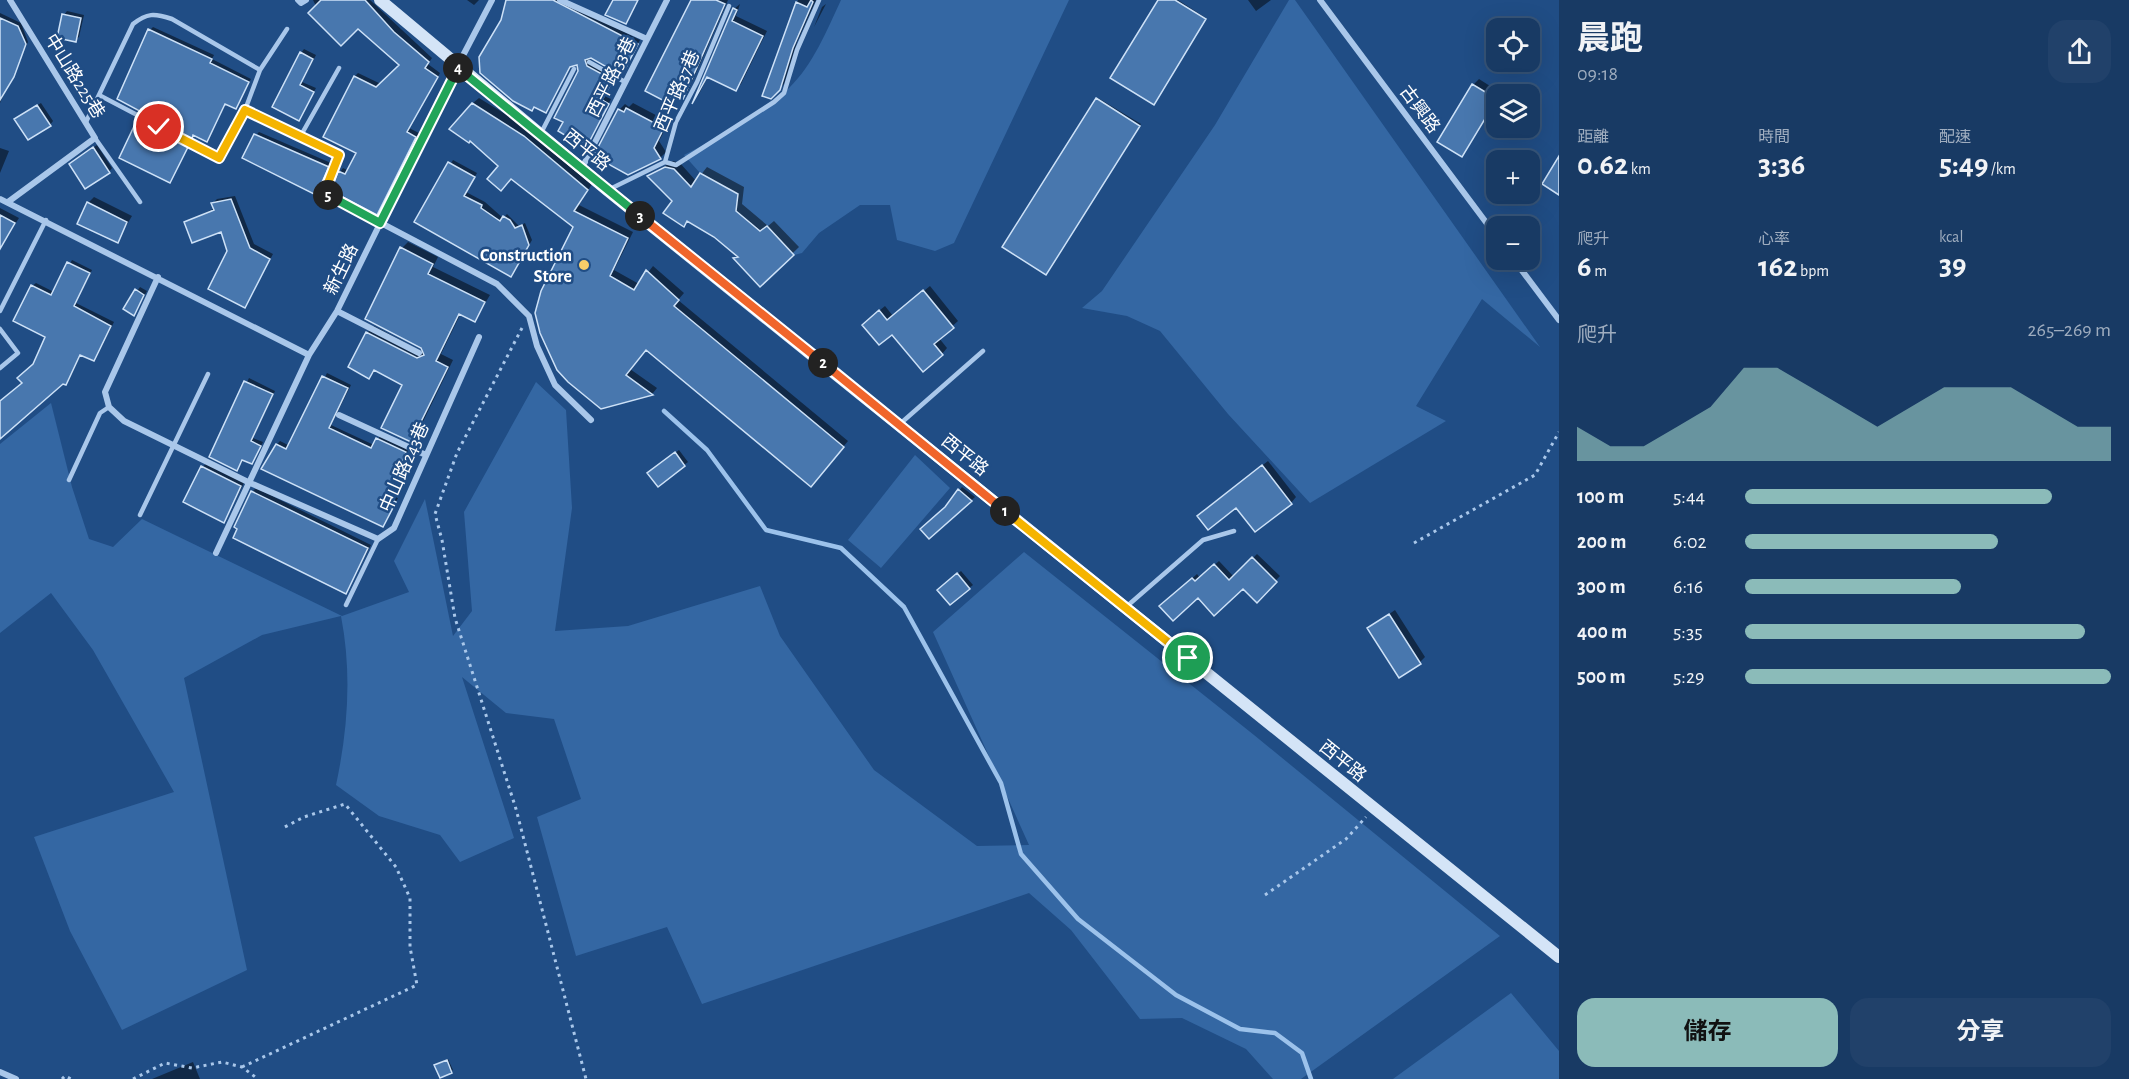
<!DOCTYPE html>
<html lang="zh-TW">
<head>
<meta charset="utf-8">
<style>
  :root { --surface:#183a64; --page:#21416a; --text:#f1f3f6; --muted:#9fadbf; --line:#365478; --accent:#8bbbb9 }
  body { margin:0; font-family:"Alegreya Sans","Noto Sans TC",sans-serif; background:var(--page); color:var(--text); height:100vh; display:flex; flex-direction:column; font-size:22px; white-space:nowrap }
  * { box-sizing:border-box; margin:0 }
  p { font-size:20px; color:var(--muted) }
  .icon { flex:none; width:33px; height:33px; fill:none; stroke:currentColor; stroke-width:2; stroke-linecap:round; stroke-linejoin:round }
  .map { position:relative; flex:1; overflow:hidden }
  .details { display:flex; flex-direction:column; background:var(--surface); width:570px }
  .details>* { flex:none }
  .buttons { position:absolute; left:1486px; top:18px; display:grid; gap:12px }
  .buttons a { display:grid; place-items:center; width:54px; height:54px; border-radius:12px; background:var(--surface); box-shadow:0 6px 24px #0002,0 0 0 2px var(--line); font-size:30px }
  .pin { position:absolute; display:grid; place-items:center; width:51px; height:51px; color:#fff; margin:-26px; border:3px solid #fff; border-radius:50%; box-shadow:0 2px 6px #0007 }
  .km { position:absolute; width:30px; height:30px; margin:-15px; border-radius:50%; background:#222; color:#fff; font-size:16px; line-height:30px; text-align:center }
  .round { display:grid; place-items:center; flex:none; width:63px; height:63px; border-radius:18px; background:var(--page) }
  .head { display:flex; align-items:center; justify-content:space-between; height:102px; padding:0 18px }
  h1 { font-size:33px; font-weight:700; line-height:45px }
  .stats { display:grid; grid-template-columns:repeat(3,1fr); gap:9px; height:102px; padding:6px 18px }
  .stats div { display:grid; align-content:center }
  .stats b { font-size:30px; font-weight:700 }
  .stats small { font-size:16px; font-weight:400 }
  .stats p { font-size:16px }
  .chart { height:168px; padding:12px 18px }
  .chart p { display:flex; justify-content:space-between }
  .chart svg { width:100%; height:108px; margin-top:6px; fill:var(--accent); opacity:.7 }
  .action { display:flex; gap:12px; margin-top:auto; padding:12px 18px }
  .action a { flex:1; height:69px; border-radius:18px; background:var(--accent); color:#111; font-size:24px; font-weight:700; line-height:69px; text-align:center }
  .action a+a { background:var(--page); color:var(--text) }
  ul { padding:0 18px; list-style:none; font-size:20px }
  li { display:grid; grid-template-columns:96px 72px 1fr; align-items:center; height:45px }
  li i { height:15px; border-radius:8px; background:var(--accent) }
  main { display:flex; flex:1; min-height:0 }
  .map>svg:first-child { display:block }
  .green { fill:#3467a3 }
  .shadow { fill:#0007 }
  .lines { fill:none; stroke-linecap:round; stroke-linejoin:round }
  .stream { stroke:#9cc2eb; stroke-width:4.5 }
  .building { fill:#4877ae; stroke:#cde1f7; stroke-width:1.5 }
  .path { stroke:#a9c7ea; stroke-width:3; stroke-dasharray:3 4.5; stroke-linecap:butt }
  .service { stroke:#a9c7ea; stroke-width:4.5 }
  .minor { stroke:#a9c7ea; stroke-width:6 }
  .secondary { stroke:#d4e4f7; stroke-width:12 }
  .split-1-casing { stroke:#fff; stroke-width:12 }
  .split-2-casing { stroke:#fff; stroke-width:12 }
  .split-3-casing { stroke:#fff; stroke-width:12 }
  .split-4-casing { stroke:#fff; stroke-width:12 }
  .split-5-casing { stroke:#fff; stroke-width:12 }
  .split-6-casing { stroke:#fff; stroke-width:12 }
  .split-1 { stroke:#f5b400; stroke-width:8 }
  .split-2 { stroke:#f0652b; stroke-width:8 }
  .split-3 { stroke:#f0652b; stroke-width:8 }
  .split-4 { stroke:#22a559; stroke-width:8 }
  .split-5 { stroke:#22a559; stroke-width:8 }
  .split-6 { stroke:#f5b400; stroke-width:8 }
  .poi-dot { fill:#f7cd69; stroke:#204d85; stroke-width:2 }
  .labels { text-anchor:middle; stroke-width:5; stroke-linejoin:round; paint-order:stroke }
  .street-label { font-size:18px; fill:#fff; stroke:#204d85 }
  .poi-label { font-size:18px; font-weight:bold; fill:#fff; stroke:#204d85; text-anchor:end }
</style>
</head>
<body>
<main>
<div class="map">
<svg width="1559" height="1079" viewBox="0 0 1559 1079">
  <rect width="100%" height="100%" fill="#204d85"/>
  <path class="green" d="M841 0H1069L954 243 935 251 897 240 890 205H860L819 233 802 253 794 255 736 211 738 194 700 173 684 155C721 135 759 118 789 88 813 65 827 30 841 0Z
    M1289 0H1295L1540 347 1482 299 1416 406 1446 421 1310 503 1228 414 1160 331 1127 316 1082 308 1102 291 1215 125Z
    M536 382 566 410 572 508 555 631 628 626 760 586 780 636 874 770 977 846 1029 845 933 632 1024 552 1254 735 1500 936 1301 1079H1273L1246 1049 1182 1018 1140 1019 1071 930 1029 893 702 1004 667 927 576 956 537 817 581 799 554 719 506 713 462 677 514 838 460 862 440 835 379 816 336 785C348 729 352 673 341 616L262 635 184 678 247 970 122 1030 70 931 34 837 174 792 93 650 51 593 0 633V444L51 403 72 487 89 539 113 547 142 519 342 616 409 592 394 561 425 499 453 636 472 611 464 512Z
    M915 455 950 488 881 568 848 540Z
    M1511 993 1559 1051V1079H1393Z"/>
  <path class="shadow" d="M313 0H370L432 58 428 64 440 73 409 128 419 133 377 213 340 172 343 168 349 171 358 152 355 76 358 73 381 84 401 65 358 27 316 6Z
    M467 0H479L474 5Z
    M509 0H561L640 40 624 69 589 57 590 62 616 76 604 95 611 99 586 146 578 64 572 65 546 111 502 21Z
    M693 0H728L687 93 682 98 676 94 669 102Z
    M798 0H816L797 42 784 84 770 97 764 95Z
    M1159 0H1178L1206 18 1155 101Z
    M1248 0H1271L1256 11Z
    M740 4 736 16 767 31 741 84 736 89 708 76 697 98 734 9Z
    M826 4 814 27 822 7Z
    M67 11 84 15 79 37 75 40 64 15Z
    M0 13 21 23 28 42 0 103Z
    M153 27 214 55 212 59 251 79 235 107 226 103 207 140 194 134 191 137 150 30Z
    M304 49 316 55 302 82 316 88 299 119 301 53Z
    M1479 79 1501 93 1497 94V100L1461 155 1473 85Z
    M479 98 518 122 592 184 579 205 633 232 614 270 639 284 653 266 684 293 678 300 848 441 816 479 646 348 630 369 657 388 653 393 601 408 575 227 470 140 452 129 467 108Z
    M1098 98 1141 124 1047 272 1097 99Z
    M41 103 53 121 50 125 19 116Z
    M633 103 669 122 659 141 666 152 660 158 628 173 619 110 625 104 629 107Z
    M142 117 190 143 170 181 138 121Z
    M259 132 331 163 316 194 298 154 257 134Z
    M97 145 112 168 109 172 74 161Z
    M0 148 9 151 0 173Z
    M453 160 477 173 466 192 485 202 503 218 507 214 519 226 525 223 532 240 514 272 417 221Z
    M673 161 680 163 696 181 707 167 744 187 742 204 768 226 774 221 799 247 760 285 735 258 738 255 715 235 688 220 684 225 674 201 649 176Z
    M235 196 254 244 273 254 245 307 222 230 186 222 215 208 213 203 217 199Z
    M94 197 132 216 117 241 88 203Z
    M0 208 19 218 0 247Z
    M408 242 438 257 433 267 490 295 475 320 461 313 441 354 453 360 417 434 410 440 404 385 376 370 369 377 367 333 374 326 425 353 402 248Z
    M72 260 92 270 76 303 114 322 97 356 93 360 81 354 69 380 65 383 62 382 0 437V402L24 383 47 336 32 286 36 283 54 292Z
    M930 286 958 321 939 338 947 348 942 354 892 332 869 319 885 306 893 316Z
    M140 287 147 291 134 314 125 308Z
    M327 373 351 385 331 425 374 445 381 435 409 448 389 494 398 498 383 526 263 468 271 451 280 441 290 446Z
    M249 378 275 391 253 438 263 442 255 459 252 462 244 459 237 469 211 456Z
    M679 450 688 462 684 465 652 470Z
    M1268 461 1296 497 1291 503 1204 510Z
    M206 464 244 483 224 521 202 467Z
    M962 487 975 497 929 537 947 507Z
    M256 488 371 545 346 592 252 492Z
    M1257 554 1280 576 1257 600 1243 587 1166 602 1197 574 1200 578 1219 561 1234 577Z
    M961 571 973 585 969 588 943 586Z
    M1395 610 1425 657 1420 662 1369 628Z
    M448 1059 453 1070 451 1071 437 1064Z
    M193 1062 200 1079H152Z"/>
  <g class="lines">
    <path class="stream" d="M664 411 707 450 766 530 841 548 904 607 1001 783 1021 854 1078 919 1176 995 1240 1029 1275 1033 1302 1053 1311 1079"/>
  </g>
  <path class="building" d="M321 0H365L394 32 429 62 425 68 438 77 407 132 416 137 377 215 331 191 338 171 345 174 356 153 323 137 354 76 376 87 399 65 358 29 341 46 308 13Z
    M506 0H553L638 44 624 71 619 69 617 73 591 58 585 60 587 66 613 80 602 100 609 104 586 148 558 131 563 122 554 118 578 71 577 65 570 67 546 113 534 107 532 111 513 101 480 73 479 57 501 20Z
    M613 0H638L626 24 605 15Z
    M691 0H716L725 4 683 99 674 95 670 104 645 91Z
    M811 0 813 2 793 48 780 90 771 99 762 96 796 2 807 7Z
    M1158 0H1175L1206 19 1154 105 1110 78Z
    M733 8 737 10 732 21 763 36 736 91 707 77 692 104Z
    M62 14 81 18 76 42 57 38Z
    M0 18 18 26 26 44 14 77 0 100Z
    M148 29 212 59 210 63 249 82 236 109 225 104 207 142 193 135 192 139 117 99Z
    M300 52 313 59 300 85 314 92 299 121 272 107Z
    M1472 84 1497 99 1462 157 1437 142Z
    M1096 98 1140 126 1046 275 1002 247Z
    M472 103 524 136 588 190 574 211 628 238 610 276 634 290 646 270 679 300 674 306 844 447 811 487 646 350 626 375 653 395 601 409 568 382 557 370 540 333 535 313 541 291 573 227 511 179 501 191 487 179 498 166 470 141 469 143 449 129Z
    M37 105 51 126 28 140 14 119Z
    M626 108 664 128 654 148 661 159 628 175 599 159 600 156 595 153 618 109 624 112Z
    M137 120 188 147 170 183 119 158Z
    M254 134 329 167 316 195 242 158Z
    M93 147 110 173 85 189 69 164Z
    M1559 156V195L1542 184Z
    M448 162 475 177 464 196 482 205 481 208 500 221 503 216 510 220 515 228 522 225 529 245 511 277 414 222Z
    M665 167 674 169 691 187 700 173 738 194 736 211 760 231 767 226 794 255 760 287 733 258 738 257 714 237 687 221 684 227 663 213 672 201 647 176Z
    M231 199 250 248 270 259 245 308 208 289 227 251 221 232 192 243 184 222 214 210 211 203Z
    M87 202 127 222 118 243 77 224Z
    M0 215 15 223 0 249Z
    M400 247 433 264 428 274 485 302 475 322 459 314 436 361 448 367 411 442 381 428 402 385 374 370 369 379 348 367 366 332 417 358 424 355 421 348 365 319Z
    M67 262 90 273 74 306 111 326 94 361 80 355 66 385 63 384 0 439V401L22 383 17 378 33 364 45 337 13 321 31 285 51 295Z
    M135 289 144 295 134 316 123 309Z
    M923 290 954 328 934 344 943 355 923 372 892 335 879 345 862 325 879 310 887 320Z
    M322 376 348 388 329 428 371 448 376 438 406 452 387 497 396 502 383 527 261 469 276 444 286 449Z
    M244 381 273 394 251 441 261 446 252 464 242 460 237 471 209 457Z
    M675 452 685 466 658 487 647 473Z
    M1262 465 1292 504 1255 532 1236 508 1208 530 1197 516Z
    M201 466 241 486 224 523 183 502Z
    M958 489 972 501 929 539 920 529 945 507Z
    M251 491 368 548 346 594 233 538 237 529 234 527Z
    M1252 557 1277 582 1257 603 1243 589 1214 616 1198 598 1173 621 1159 606 1192 578 1195 581 1214 564 1229 580Z
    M957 573 970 589 950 605 937 590Z
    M1389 614 1421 664 1399 678 1367 628Z
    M447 1060 452 1073 440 1078 434 1065Z"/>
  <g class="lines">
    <path class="path" d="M522 328 457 453 435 514 442 540 455 618 516 809 586 1079
      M1414 543 1535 475 1559 432
      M1265 895 1346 839 1366 817
      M242 1067 417 985 410 947V898L396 867 345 804 304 817 281 829
      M62 1079 65 1076 71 1079
      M133 1079 165 1063 192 1068 222 1062 242 1067 258 1079"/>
    <path class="service" d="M589 62 625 82
      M99 95 219 158 245 110 260 70 287 29
      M86 122 133 24C147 13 154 13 172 19L260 70
      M541 133 574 69
      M300 137 339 68
      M95 138 140 202
      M665 162 676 165 774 102 784 93 797 50 819 0
      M610 189 665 162 676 122 697 82 729 6
      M0 311 46 220
      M0 329 18 353 0 368
      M901 423 983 351
      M69 480 100 413 109 407
      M140 515 208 374
      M346 605 378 539
      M1126 607 1203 540 1234 531"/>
    <path class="minor" d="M298 0 301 3 306 0
      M560 0 647 39
      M1320 0 1497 237
      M245 110 339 155 324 193 497 284 529 316 537 346 555 385 591 420
      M582 168 667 0
      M0 199 309 355
      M8 202 95 138 10 0
      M1514 260 1559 320
      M158 277 105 392 109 407 124 421 248 482 378 539 394 528 479 337
      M337 311 419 353
      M339 415 426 455
      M216 553 309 355 337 311 457 67 492 0
      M0 1072 16 1079"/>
    <path class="secondary" d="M380 0 607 190 1559 957"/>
  </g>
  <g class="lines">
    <defs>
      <path id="split-1" d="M1005 511 1188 658"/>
      <path id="split-2" d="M823 363 1005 511"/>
      <path id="split-3" d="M640 216 823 363"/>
      <path id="split-4" d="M458 68 640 216"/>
      <path id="split-5" d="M328 195 380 223 458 68"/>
      <path id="split-6" d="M159 127 219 158 245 110 339 155 324 193 328 195"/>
    </defs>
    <use href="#split-1" class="split-1-casing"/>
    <use href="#split-2" class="split-2-casing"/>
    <use href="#split-3" class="split-3-casing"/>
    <use href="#split-4" class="split-4-casing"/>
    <use href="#split-5" class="split-5-casing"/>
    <use href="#split-6" class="split-6-casing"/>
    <use href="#split-1" class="split-1"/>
    <use href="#split-2" class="split-2"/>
    <use href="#split-3" class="split-3"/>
    <use href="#split-4" class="split-4"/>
    <use href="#split-5" class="split-5"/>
    <use href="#split-6" class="split-6"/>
  </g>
  <circle class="poi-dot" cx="584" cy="265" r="6"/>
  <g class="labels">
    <g class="street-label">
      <text transform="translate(75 76) rotate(58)" y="6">中山路225巷</text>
      <text transform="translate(611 77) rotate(-63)" y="6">西平路33巷</text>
      <text transform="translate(677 91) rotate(-67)" y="6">西平路37巷</text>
      <text transform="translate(1420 109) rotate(53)" y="6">古興路</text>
      <text transform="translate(587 150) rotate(39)" y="6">西平路</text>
      <text transform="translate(341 269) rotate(-64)" y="6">新生路</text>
      <text transform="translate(965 455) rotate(39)" y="6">西平路</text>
      <text transform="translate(404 467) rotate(-66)" y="6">中山路243巷</text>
      <text transform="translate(1343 761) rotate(39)" y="6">西平路</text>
    </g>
    <g class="poi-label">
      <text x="572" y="261">Construction<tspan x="572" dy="21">Store</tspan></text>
    </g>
  </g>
</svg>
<div class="buttons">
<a><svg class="icon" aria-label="locate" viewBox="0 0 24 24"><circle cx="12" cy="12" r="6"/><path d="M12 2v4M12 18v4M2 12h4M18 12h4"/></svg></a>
<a><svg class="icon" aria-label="layers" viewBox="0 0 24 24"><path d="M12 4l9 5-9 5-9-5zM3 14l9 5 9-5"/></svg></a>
<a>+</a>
<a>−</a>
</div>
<div class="pin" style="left:1188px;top:658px;background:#1e9e55"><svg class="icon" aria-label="arrive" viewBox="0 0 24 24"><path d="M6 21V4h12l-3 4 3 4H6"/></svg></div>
<div class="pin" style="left:159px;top:127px;background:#d93025"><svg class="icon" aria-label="check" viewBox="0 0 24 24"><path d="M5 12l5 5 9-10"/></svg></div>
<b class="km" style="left:1005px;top:511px">1</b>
<b class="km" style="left:823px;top:363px">2</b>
<b class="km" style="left:640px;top:216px">3</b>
<b class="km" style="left:458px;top:68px">4</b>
<b class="km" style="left:328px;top:195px">5</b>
</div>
<section class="details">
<div class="head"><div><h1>晨跑</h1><p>09:18</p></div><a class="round"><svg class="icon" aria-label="share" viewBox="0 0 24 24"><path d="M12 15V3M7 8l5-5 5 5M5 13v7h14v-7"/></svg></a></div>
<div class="stats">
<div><p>距離</p><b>0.62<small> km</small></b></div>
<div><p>時間</p><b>3:36</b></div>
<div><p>配速</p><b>5:49<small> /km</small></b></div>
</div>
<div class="stats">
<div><p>爬升</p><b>6<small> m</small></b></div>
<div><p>心率</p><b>162<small> bpm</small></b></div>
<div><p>kcal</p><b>39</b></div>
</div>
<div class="chart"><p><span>爬升</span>265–269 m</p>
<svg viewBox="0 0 160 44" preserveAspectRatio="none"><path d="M0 44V30L10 38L20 38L30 30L40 22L50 6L60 6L70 14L80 22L90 30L100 22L110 14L120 14L130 14L140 22L150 30L160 30V44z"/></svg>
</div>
<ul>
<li><b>100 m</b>5:44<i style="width:84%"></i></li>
<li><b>200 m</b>6:02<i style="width:69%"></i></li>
<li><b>300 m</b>6:16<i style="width:59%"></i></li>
<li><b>400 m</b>5:35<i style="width:93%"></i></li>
<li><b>500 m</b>5:29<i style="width:100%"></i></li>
</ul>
<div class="action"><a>儲存</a><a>分享</a></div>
</section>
</main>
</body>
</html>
